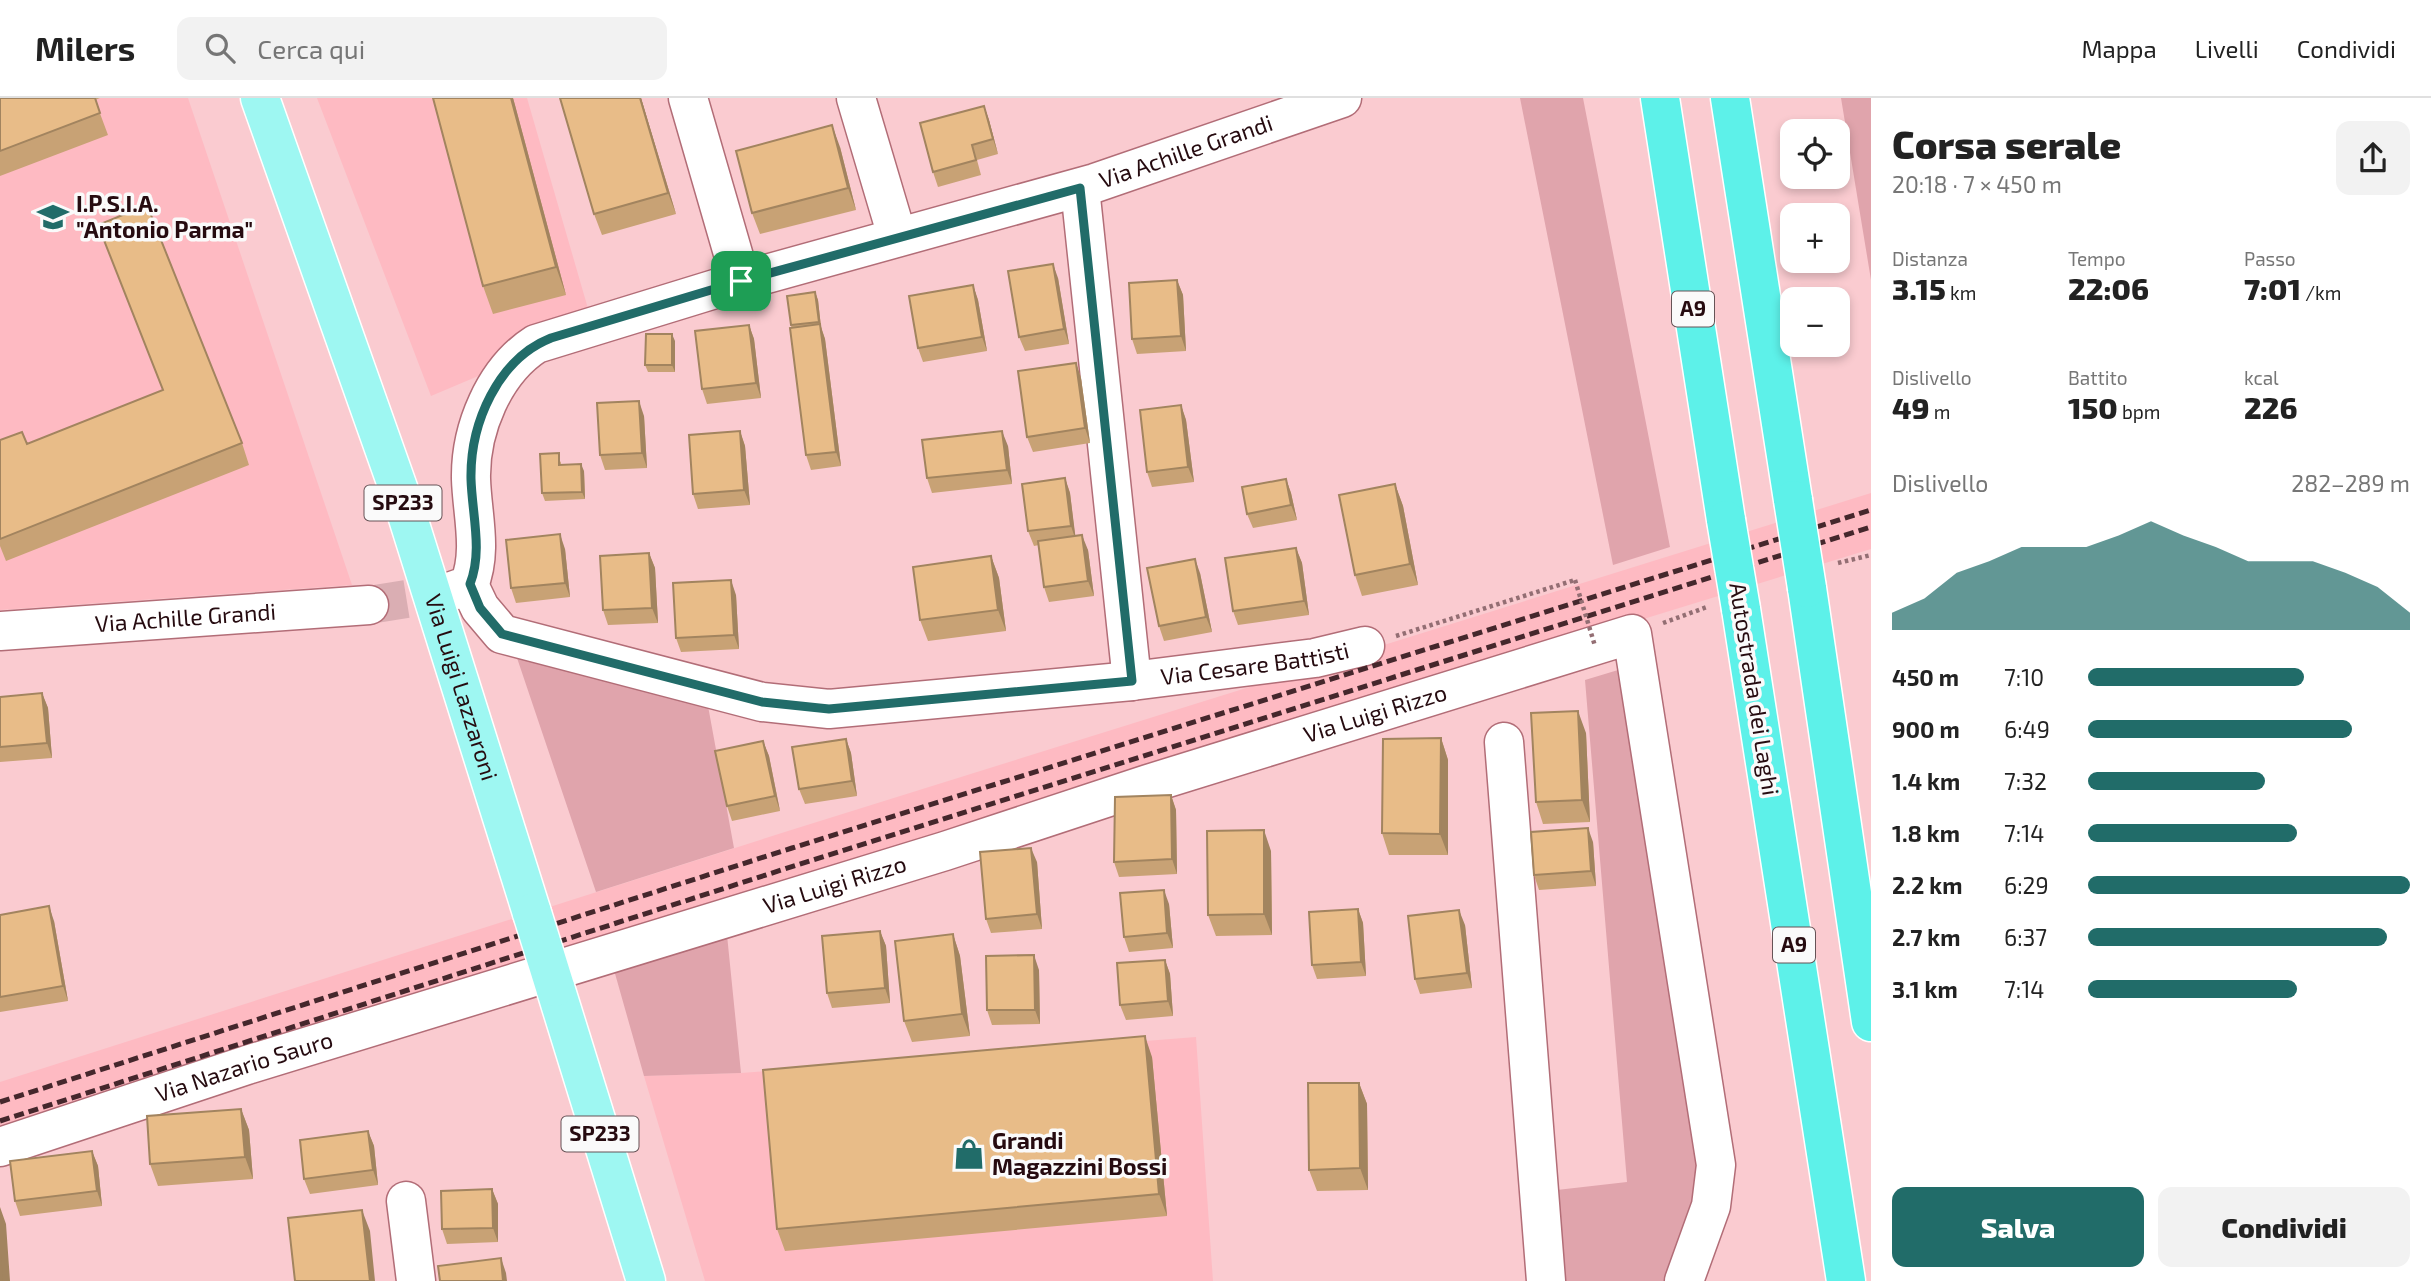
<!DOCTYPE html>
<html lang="it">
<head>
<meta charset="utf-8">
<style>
  :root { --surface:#fff; --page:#f2f2f2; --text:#222; --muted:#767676; --line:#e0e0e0; --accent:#216c69 }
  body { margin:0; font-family:"Exo 2",sans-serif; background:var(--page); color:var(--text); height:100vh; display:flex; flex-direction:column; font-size:26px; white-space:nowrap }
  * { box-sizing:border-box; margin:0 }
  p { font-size:23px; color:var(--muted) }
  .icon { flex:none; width:38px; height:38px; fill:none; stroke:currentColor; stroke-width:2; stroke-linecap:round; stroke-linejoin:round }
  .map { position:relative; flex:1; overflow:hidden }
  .details { display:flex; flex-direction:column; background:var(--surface); width:560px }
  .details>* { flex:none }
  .buttons { position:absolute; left:1780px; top:21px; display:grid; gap:14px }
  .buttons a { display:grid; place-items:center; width:70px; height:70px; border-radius:14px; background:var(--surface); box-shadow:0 4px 10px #0003; font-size:35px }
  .pin { position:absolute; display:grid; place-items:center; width:60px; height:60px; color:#fff; margin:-30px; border-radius:14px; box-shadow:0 4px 10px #0006 }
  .round { display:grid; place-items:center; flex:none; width:74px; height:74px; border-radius:14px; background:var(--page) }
  .overview { display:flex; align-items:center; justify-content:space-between; height:119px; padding:0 21px }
  h1 { font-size:38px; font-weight:800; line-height:52px }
  .stats { display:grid; grid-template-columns:repeat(3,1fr); gap:10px; height:119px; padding:7px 21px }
  .stats div { display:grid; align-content:center }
  .stats b { font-size:30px; font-weight:800 }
  .stats small { font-size:19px; font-weight:400 }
  .stats p { font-size:19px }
  .chart { height:196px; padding:14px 21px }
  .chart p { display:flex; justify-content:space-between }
  .chart svg { width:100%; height:126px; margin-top:7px; fill:var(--accent); opacity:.7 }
  .primary-button { display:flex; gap:14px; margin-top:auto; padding:14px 21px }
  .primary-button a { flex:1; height:80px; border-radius:14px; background:var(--accent); color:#fff; font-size:28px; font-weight:800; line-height:80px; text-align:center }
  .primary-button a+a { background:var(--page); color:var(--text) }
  ul { padding:0 21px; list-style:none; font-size:23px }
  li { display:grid; grid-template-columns:112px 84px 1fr; align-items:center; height:52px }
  li i { height:18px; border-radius:9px; background:var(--accent) }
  header { display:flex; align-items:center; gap:42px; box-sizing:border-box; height:98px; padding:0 35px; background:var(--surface); border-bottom:2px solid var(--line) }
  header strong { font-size:33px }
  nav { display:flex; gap:38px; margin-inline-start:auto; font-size:24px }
  .search { width:490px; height:63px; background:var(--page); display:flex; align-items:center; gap:18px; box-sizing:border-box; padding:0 24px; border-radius:14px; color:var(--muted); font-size:26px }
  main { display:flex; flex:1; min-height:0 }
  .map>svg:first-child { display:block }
  .built { fill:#febac2 }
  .green { fill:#e0a4ac }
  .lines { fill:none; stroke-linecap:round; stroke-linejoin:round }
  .minor-tunnel { stroke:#daaeb3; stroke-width:38; stroke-dasharray:38 19; stroke-linecap:butt }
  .minor-casing { stroke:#b26d77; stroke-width:41 }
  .major-casing { stroke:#fff; stroke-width:41 }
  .highway-casing { stroke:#fff; stroke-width:41 }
  .path { stroke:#936e73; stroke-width:4.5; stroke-dasharray:3.5 3.5; stroke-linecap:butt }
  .minor { stroke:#fff; stroke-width:38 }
  .major { stroke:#9ef7f2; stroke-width:38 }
  .highway { stroke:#5df1e9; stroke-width:38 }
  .rail { stroke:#45272c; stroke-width:5; stroke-dasharray:10 5; stroke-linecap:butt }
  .major-bridge-casing { stroke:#fff; stroke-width:41; stroke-linecap:butt }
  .highway-bridge-casing { stroke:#fff; stroke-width:41; stroke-linecap:butt }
  .path-bridge { stroke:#936e73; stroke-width:4.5; stroke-dasharray:3.5 3.5; stroke-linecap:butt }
  .major-bridge { stroke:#9ef7f2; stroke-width:38 }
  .highway-bridge { stroke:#5df1e9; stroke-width:38 }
  .wall { fill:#c8a275 }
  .shaded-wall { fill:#a2845f }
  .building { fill:#e8bc88; stroke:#a2845f; stroke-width:2 }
  .route-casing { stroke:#fff; stroke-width:14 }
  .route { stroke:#216c69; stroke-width:9 }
  .labels { text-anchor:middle; stroke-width:7; stroke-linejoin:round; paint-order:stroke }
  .shield { fill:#fafafa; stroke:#665356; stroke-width:2 }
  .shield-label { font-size:21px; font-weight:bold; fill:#260b10 }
  .street-label { font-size:23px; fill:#260b10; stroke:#fafafa }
  .poi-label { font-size:23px; font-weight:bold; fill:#260b10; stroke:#fafafa; text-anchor:start }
</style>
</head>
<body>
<header>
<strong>Milers</strong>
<div class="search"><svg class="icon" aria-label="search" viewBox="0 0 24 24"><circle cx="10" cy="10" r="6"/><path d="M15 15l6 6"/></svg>Cerca qui</div>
<nav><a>Mappa</a><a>Livelli</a><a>Condividi</a></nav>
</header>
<main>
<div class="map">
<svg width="1871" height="1183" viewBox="0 0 1871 1183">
  <rect width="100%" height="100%" fill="#facbd0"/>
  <path class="built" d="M0 0H188L352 487 0 512Z
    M317 0H527L589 214 483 276 431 298Z
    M1871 395V451L1282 632 0 1041V984L788 733Z
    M1196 939 1213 1183H705L644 978 741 975Z"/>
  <path class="green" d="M1520 0H1583L1670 449 1613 467Z
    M1841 0H1871V182Z
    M515 554 706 597 734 750 596 794Z
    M1628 569 1705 1071 1677 1183H1554L1548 1093 1627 1084 1585 582Z
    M727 837 741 975 644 978 614 872Z"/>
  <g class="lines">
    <path class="minor-tunnel" d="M369 507 449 494"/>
    <defs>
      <g id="minor">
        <path d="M688 0 741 183"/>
        <path d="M856 0 897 138"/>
        <path d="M1080 90 1132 583"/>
        <path id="s1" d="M469 487 480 510 502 536 762 604 829 611 1132 583 1315 560 1365 548"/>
        <path id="s2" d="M449 494 469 487C483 453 472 416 471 381 470 331 494 273 536 246L741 183 1095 85 1342 0"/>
        <path id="s3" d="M0 533 369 507"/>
        <path d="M1504 644 1546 1183"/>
        <path id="s4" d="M0 1049 247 967 945 753 1148 686 1632 536 1716 1067 1711 1108 1684 1183"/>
        <path d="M406 1103 416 1183"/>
      </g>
      <g id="major">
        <path id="s5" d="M260 0 402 401 532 815"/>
        <path d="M555 889 646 1183"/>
      </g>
      <path id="highway" d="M1660 0 1726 422
        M1730 0 1793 402
        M1807 490 1871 924
        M1741 511 1846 1183"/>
    </defs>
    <use href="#minor" class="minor-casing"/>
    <use href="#major" class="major-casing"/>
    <use href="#highway" class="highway-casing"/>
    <path class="path" d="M1838 465 1871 457
      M1663 525 1707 509
      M1396 538 1575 482"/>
    <use href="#minor" class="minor"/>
    <use href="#major" class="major"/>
    <use href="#highway" class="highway"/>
    <path class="rail" d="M0 1004 792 750 1871 412
      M0 1023 797 767 1871 429"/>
    <defs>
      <path id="major-bridge" d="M532 815 555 889"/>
      <path id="highway-bridge" d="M1793 402 1807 490
        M1726 422 1741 511"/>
    </defs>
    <use href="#major-bridge" class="major-bridge-casing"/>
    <use href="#highway-bridge" class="highway-bridge-casing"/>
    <path class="path-bridge" d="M1575 482 1595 548"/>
    <use href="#major-bridge" class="major-bridge"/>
    <use href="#highway-bridge" class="highway-bridge"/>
  </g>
  <path class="wall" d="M0 0H100L95 2 108 37 0 78Z
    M433 0H513L566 197 493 216 483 188Z
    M560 0H641L676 116 602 137 594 116Z
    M984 8 989 22 998 56 977 62 981 77 938 89 933 74Z
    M840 49 856 112 760 136 752 115Z
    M98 127 242 345 249 367 6 463 0 448V342L27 346 163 292Z
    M1058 180 1069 246 1025 253 1019 239Z
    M1177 182 1183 197 1186 253 1137 256 1132 241Z
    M973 187 978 202 987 253 923 264 918 250Z
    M815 194 818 202 821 229 825 241 841 368 811 372 806 357 791 227Z
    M749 227 754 241 761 300 707 306 702 291Z
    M675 243V274H648L645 267Z
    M1076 265 1081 280 1090 345 1033 354 1027 339Z
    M1181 307 1186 322 1194 384 1152 389 1147 374Z
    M644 318 647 370 605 372 600 357Z
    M740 333 745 348 750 407 698 411 693 396Z
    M1008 348 1012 386 932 395 927 380Z
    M561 363V366L584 373 585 401 545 403 542 395Z
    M1065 380 1070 395 1075 438 1088 452 1094 498 1049 504 1044 489 1039 447 1034 448 1028 433Z
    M1286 381 1291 395 1297 422 1253 430 1247 416Z
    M1395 386 1403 408 1418 487 1362 498 1355 477Z
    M1296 450 1302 465 1309 517 1238 527 1233 513Z
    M565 451 570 499 516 505 511 490Z
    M649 455 655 470 658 525 608 527 603 512Z
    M991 458 999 480 1006 533 928 543 920 522Z
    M1200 475 1212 534 1164 543 1159 528Z
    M736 497 739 551 681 554 676 540Z
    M42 595 48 610 52 660 0 664V599Z
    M1586 635 1590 724 1543 726 1536 704Z
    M1441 640 1448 662V757H1389L1382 735Z
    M846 641 851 655 857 698 805 706 799 691Z
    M763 643 769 658 780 713 732 723 727 708Z
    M1171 697 1176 712 1177 776 1119 779 1114 764Z
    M1593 744 1596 788 1539 792 1534 777Z
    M1271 753 1272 837 1216 838 1208 817Z
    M1037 764 1042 831 991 835 986 821Z
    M1169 806 1173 850 1129 854 1124 839Z
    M1358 811 1363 825 1366 878 1317 881 1312 867Z
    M0 817 54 823 68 903 0 914Z
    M1465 827 1472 890 1420 896 1415 881Z
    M880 833 886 848 890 905 832 910 827 895Z
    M953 836 960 858 970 938 912 944 904 923Z
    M1165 862 1170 876 1173 918 1126 922 1120 907Z
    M1039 872 1040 926 992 927 987 912Z
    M1152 959 1167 1118 785 1153 777 1131Z
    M1359 985 1367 1006 1368 1092 1317 1093 1309 1072Z
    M241 1011 249 1032 253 1081 158 1088 150 1066Z
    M368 1033 374 1048 378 1087 310 1096 304 1081Z
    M92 1053 98 1068 102 1108 20 1118 15 1103Z
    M492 1091 498 1106V1144L447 1146 442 1131Z"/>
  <path class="shaded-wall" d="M511 0H513L515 7 566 197 556 169Z
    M640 0H641L676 116 668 95Z
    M984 8 989 22 998 56 993 41Z
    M832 27 840 49 856 112 848 90Z
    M1053 166 1058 180 1069 246 1064 231Z
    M1177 182 1183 197 1186 253 1181 238Z
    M973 187 978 202 987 253 982 239Z
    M815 194 818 202 821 229 825 241 841 368 836 354Z
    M749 227 754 241 761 300 756 285Z
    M672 236 675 243V274L672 267Z
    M1076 265 1081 280 1090 345 1085 330Z
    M639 303 644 318 647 370 642 355Z
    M1181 307 1186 322 1194 384 1188 369Z
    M740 333 745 348 750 407 744 392Z
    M1002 333 1008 348 1012 386 1007 372Z
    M581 366 584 373 585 401 582 394Z
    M1065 380 1070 395 1076 443 1071 428Z
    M1286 381 1291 395 1297 422 1291 407Z
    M1395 386 1403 408 1418 487 1410 466Z
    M560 436 565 451 570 499 565 485Z
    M1082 437 1088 452 1094 498 1088 483Z
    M1296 450 1302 465 1309 517 1304 503Z
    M649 455 655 470 658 525 652 510Z
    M991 458 999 480 1006 533 998 512Z
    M1195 461 1200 475 1212 534 1206 519Z
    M731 482 736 497 739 551 734 537Z
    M42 595 48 610 52 660 47 645Z
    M1578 613 1586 635 1590 724 1582 702Z
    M1441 640 1448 662V757L1440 736Z
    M846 641 851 655 857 698 852 683Z
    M763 643 769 658 780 713 775 698Z
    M1171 697 1176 712 1177 776 1172 761Z
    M1588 730 1593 744 1596 788 1591 773Z
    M1264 732 1271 753 1272 837 1264 816Z
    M1031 750 1037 764 1042 831 1037 816Z
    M1164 792 1169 806 1173 850 1167 835Z
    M49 808 54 823 68 903 63 888Z
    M1358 811 1363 825 1366 878 1361 864Z
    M1459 812 1465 827 1472 890 1467 875Z
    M880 833 886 848 890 905 885 890Z
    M953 836 960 858 970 938 962 916Z
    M1034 857 1039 872 1040 926 1035 912Z
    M1165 862 1170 876 1173 918 1168 903Z
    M1145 938 1152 959 1167 1118 1159 1096Z
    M1359 985 1367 1006 1368 1092 1360 1070Z
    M241 1011 249 1032 253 1081 245 1059Z
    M368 1033 374 1048 378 1087 373 1072Z
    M92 1053 98 1068 102 1108 97 1093Z
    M492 1091 498 1106V1144L493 1130Z
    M0 1109 6 1126 10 1183H2L0 1155Z
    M362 1112 370 1133 375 1183H370Z
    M501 1160 506 1175 507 1183H503Z"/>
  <path class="building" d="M0 0H95L100 15 0 53Z
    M433 0H511L556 169 483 188Z
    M560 0H640L668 95 594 116Z
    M984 8 993 41 972 47 976 62 933 74 920 25Z
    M832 27 848 90 752 115 736 53Z
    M147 107 242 345 0 441V342L22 334 27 346 163 292 98 127Z
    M1053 166 1064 231 1019 239 1008 173Z
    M1177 182 1181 238 1132 241 1129 185Z
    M973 187 982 239 918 250 909 198Z
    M815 194 819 224 791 227 787 198Z
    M820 226 836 354 806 357 790 230Z
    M749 227 756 285 702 291 695 233Z
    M646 236H672V267H645Z
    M1076 265 1085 330 1027 339 1018 273Z
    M639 303 642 355 600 357 597 305Z
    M1181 307 1188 369 1147 374 1140 312Z
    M740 333 744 392 693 396 689 337Z
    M1002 333 1007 372 927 380 922 342Z
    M559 355V367L581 366 582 394 542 395 540 356Z
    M1065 380 1071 428 1028 433 1022 386Z
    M1286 381 1291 407 1247 416 1242 389Z
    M1395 386 1410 466 1355 477 1339 397Z
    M560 436 565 485 511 490 506 442Z
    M1082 437 1088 483 1044 489 1038 443Z
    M1296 450 1304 503 1233 513 1225 460Z
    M649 455 652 510 603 512 600 458Z
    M991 458 998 512 920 522 913 469Z
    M1195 461 1206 519 1159 528 1147 470Z
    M731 482 734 537 676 540 673 485Z
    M42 595 47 645 0 649V599Z
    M1578 613 1582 702 1536 704 1531 615Z
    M1441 640 1440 736 1382 735 1383 641Z
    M846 641 852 683 799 691 792 649Z
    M763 643 775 698 727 708 715 653Z
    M1171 697 1172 761 1114 764 1115 699Z
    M1588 730 1591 773 1534 777 1531 734Z
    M1264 732V816L1208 817 1207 733Z
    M1031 750 1037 816 986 821 980 754Z
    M1164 792 1167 835 1124 839 1120 795Z
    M49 808 63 888 0 899V817Z
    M1358 811 1361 864 1312 867 1309 814Z
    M1459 812 1467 875 1415 881 1408 818Z
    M880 833 885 890 827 895 822 838Z
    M953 836 962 916 904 923 895 843Z
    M1034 857 1035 912H987L986 858Z
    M1165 862 1168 903 1120 907 1117 865Z
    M1145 938 1159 1096 777 1131 763 972Z
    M1308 985H1359L1360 1070 1309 1072Z
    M241 1011 245 1059 150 1066 147 1018Z
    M368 1033 373 1072 304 1081 300 1042Z
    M92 1053 97 1093 15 1103 10 1063Z
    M492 1091 493 1130 442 1131 441 1093Z
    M362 1112 370 1183H295L288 1120Z
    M0 1155 2 1183H0Z
    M501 1160 503 1183H440L438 1168Z"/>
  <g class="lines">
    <defs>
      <path id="route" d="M1080 90 1132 583 829 611 762 604 502 536 480 510 470 486C483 453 472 416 471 381 470 325 498 261 551 240L741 183Z"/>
    </defs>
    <use href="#route" class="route-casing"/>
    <use href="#route" class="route"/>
  </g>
  <defs>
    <symbol id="school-bare" viewBox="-9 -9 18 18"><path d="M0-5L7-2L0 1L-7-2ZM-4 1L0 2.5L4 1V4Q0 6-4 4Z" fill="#216c69" stroke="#fafafa" stroke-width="2.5" paint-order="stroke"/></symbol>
    <symbol id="shop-bare" viewBox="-9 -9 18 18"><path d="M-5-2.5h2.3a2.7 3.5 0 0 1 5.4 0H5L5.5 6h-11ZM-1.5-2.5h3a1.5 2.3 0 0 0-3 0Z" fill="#216c69" stroke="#fafafa" stroke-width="2.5" paint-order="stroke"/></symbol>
  </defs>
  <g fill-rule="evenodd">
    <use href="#school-bare" x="31" y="97" width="44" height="44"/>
    <use href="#shop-bare" x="947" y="1034" width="44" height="44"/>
  </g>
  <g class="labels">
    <g class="shield">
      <rect x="1672" y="193.5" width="42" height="35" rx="5"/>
      <rect x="364.5" y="387.5" width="77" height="35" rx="5"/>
      <rect x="1773" y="829.5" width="42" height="35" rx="5"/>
      <rect x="561.5" y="1018.5" width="77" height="35" rx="5"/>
    </g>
    <g class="shield-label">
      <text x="1693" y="218">A9</text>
      <text x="403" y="412">SP233</text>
      <text x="1794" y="854">A9</text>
      <text x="600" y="1043">SP233</text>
    </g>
    <g class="street-label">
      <text dy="8" stroke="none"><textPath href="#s2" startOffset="962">Via Achille Grandi</textPath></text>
      <text dy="8" stroke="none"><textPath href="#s3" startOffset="186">Via Achille Grandi</textPath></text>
      <text dy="8" stroke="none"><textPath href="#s1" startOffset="824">Via Cesare Battisti</textPath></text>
      <text dy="8" stroke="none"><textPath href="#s5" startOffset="623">Via Luigi Lazzaroni</textPath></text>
      <text transform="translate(1754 591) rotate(81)" y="8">Autostrada dei Laghi</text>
      <text dy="8" stroke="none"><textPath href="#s4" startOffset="1442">Via Luigi Rizzo</textPath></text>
      <text dy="8" stroke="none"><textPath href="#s4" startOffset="875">Via Luigi Rizzo</textPath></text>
      <text dy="8" stroke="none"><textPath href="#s4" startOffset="257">Via Nazario Sauro</textPath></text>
    </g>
    <g class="poi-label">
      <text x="76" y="114">I.P.S.I.A.<tspan x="76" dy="26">"Antonio Parma"</tspan></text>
      <text x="992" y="1051">Grandi<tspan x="992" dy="26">Magazzini Bossi</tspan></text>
    </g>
  </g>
</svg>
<div class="buttons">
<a><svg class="icon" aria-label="locate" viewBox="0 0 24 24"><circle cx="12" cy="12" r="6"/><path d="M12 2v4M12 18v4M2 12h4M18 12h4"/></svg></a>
<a>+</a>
<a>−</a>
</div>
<div class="pin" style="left:741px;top:183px;background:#1e9e55"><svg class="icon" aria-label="arrive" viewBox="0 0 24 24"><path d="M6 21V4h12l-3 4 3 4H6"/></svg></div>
</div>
<section class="details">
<div class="overview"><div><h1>Corsa serale</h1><p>20:18 · 7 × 450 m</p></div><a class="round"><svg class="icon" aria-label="share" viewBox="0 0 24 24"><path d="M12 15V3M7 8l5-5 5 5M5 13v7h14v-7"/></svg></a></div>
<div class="stats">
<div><p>Distanza</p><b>3.15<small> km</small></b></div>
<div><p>Tempo</p><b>22:06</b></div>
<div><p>Passo</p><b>7:01<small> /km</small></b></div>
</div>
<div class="stats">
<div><p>Dislivello</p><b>49<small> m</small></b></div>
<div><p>Battito</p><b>150<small> bpm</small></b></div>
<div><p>kcal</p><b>226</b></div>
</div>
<div class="chart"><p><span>Dislivello</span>282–289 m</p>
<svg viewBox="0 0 160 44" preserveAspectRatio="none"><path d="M0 44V38L10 33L20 24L30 20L40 15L50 15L60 15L70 11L80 6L90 11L100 15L110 20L120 20L130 20L140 24L150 29L160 38V44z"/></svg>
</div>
<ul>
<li><b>450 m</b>7:10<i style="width:67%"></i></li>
<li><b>900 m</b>6:49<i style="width:82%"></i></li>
<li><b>1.4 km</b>7:32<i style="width:55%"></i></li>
<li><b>1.8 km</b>7:14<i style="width:65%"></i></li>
<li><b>2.2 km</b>6:29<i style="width:100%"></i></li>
<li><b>2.7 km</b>6:37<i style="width:93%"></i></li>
<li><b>3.1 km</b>7:14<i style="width:65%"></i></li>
</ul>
<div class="primary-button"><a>Salva</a><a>Condividi</a></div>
</section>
</main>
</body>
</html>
